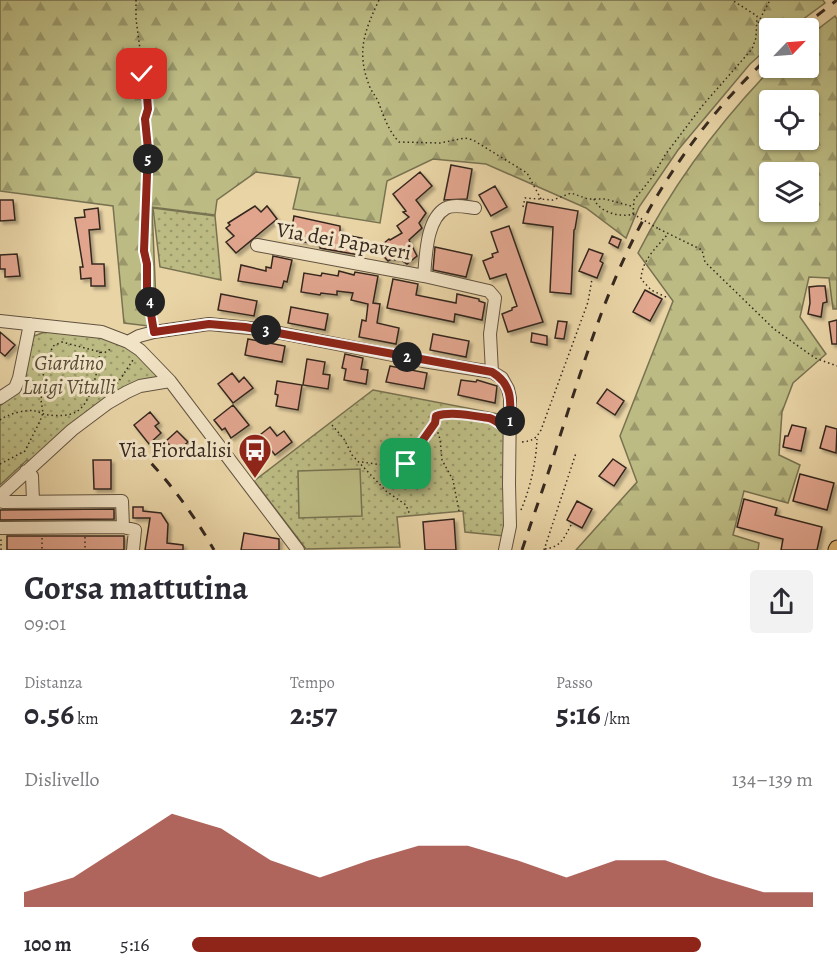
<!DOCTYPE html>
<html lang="it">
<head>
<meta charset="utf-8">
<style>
  :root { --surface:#fff; --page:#f2f2f3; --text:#2b2b33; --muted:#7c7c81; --accent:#8f2418 }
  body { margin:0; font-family:Alegreya,serif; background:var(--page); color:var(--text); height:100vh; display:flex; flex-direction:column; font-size:22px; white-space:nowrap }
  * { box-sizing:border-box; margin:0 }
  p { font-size:20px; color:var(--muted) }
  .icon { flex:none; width:33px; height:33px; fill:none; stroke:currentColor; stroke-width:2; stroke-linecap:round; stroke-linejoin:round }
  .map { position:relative; height:550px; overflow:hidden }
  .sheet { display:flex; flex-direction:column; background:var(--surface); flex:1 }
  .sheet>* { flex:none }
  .needle { width:39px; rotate:65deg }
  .fabs { position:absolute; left:759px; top:18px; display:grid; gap:12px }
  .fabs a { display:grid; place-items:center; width:60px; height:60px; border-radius:6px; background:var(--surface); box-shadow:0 2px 4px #0004; font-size:30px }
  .pin { position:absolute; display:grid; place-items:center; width:51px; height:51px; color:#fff; margin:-26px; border-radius:12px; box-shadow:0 3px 9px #0006 }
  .km { position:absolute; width:30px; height:30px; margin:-15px; border-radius:50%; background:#222; color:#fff; font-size:16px; line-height:30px; text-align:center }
  .round { display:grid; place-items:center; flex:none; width:63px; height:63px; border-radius:6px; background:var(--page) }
  .summary { display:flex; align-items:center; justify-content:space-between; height:102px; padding:0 24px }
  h1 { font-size:33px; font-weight:600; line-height:45px }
  .figures { display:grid; grid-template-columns:repeat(3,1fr); gap:9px; height:102px; padding:6px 24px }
  .figures div { display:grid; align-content:center }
  .figures b { font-size:30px; font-weight:600 }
  .figures small { font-size:16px; font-weight:400 }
  .figures p { font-size:16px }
  .chart { height:168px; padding:12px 24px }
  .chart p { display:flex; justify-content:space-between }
  .chart svg { width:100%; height:108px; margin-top:6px; fill:var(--accent); opacity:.7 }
  ul { padding:0 24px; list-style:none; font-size:20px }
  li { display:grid; grid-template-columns:96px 72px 1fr; align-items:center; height:45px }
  li i { height:15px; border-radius:8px; background:var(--accent) }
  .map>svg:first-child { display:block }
  .green { fill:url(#green-dots); stroke:#787251; stroke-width:1.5 }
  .forest { fill:url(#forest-firs); stroke:#787251; stroke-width:1.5; fill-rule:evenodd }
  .pitch { fill:#bcbb83; stroke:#787251; stroke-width:1.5 }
  .building { fill:#e1a58e; stroke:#35281f; stroke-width:1.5; filter:url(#shadow) }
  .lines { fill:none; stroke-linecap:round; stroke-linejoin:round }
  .minor-casing { stroke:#625341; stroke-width:14 }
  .major-casing { stroke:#35281f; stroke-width:17 }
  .path { stroke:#35281f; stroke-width:1.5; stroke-dasharray:1.5 3; stroke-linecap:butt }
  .minor { stroke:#f1e3c5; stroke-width:12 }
  .major { stroke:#e4ba73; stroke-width:15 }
  .rail { stroke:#35281f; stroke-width:3; stroke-dasharray:10 10; stroke-linecap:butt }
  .path-bridge { stroke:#35281f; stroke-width:1.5; stroke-dasharray:1.5 3; stroke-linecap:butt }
  .route-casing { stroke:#fff; stroke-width:12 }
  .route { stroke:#8f2418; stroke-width:8 }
  .labels { text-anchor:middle; stroke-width:6; stroke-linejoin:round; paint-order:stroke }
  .street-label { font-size:21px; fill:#35281f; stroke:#f1e3c5 }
  .park-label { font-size:21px; font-style:italic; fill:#574d38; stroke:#f1e3c5 }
  .poi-label { font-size:21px; fill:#35281f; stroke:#f1e3c5; text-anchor:end }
</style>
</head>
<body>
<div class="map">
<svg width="837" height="550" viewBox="0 0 837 550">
  <defs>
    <pattern id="green-dots" width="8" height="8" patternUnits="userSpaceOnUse" patternTransform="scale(1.5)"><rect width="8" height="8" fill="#bcbb83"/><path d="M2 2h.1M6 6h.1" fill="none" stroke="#9a986b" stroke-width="1.8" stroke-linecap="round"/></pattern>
    <pattern id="forest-firs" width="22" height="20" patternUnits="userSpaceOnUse" patternTransform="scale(1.5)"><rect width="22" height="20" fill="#bcbb83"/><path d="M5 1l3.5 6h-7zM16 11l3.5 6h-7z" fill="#9a986b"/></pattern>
    <filter id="shadow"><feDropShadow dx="3" dy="3" stdDeviation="1.5" flood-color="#0004"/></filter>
  </defs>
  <rect width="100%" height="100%" fill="#e9d4a6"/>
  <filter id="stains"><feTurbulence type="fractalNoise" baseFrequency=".00333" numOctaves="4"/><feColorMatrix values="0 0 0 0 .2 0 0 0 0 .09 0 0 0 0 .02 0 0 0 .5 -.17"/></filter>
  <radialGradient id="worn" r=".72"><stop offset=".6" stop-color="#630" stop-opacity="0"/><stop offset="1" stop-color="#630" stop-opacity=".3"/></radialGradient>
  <path class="green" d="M153 208 215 216 221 280 160 267Z
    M47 331 107 338 131 349 158 376 29 462 27 460 0 485V406L18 390 34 336Z
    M373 390 504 415V536L465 532 463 511 397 517 400 547 306 549 254 481Z"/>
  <path class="forest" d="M0 0H823L825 3 791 28H770L769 47 750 64 678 150 639 207 626 238 586 208 486 164 433 159 387 181 380 223 293 209 300 178 256 172 217 200 215 215 152 207 157 327 124 323 113 206 0 191Z
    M835 16 837 19V309H833L829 278 809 277 800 317 826 354 793 383 782 412 779 455 800 465 788 503 744 491 733 535 759 543 758 550H576L637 482 620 436 673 301 638 253C673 184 719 123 772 68H808L809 36ZM770 100H808V140H770ZM770 172H808V212H770Z"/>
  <path class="pitch" d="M360 469 362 516 299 518 298 471Z"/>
  <path class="building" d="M451 165 472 169 467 199 444 200Z
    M420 172 432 186 416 200 426 213 419 223 422 228 409 240 417 256 407 264 398 258 395 260 393 258 388 261 377 249 389 239 390 240 402 233 397 226 409 217 403 212 406 211 393 194Z
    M495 186 507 207 491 216 479 195Z
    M0 200H13L15 220 0 221Z
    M527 202 578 211 575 229 574 230 571 294 550 292 553 227 523 223Z
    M255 206 261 212 267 206 277 219 236 253 226 242 234 236 226 228 230 225 228 223Z
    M98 208 100 229 89 230 92 264H104L105 286H91V278L81 279 80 267H83L75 218 85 217 84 210Z
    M294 216 340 226V234L362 238 359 255 320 248V245L290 239Z
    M509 226 543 322 508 332 502 314 512 310V308L517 306 506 274 490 279 483 261 493 257 492 254 498 252 491 232Z
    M612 236 621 240 618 248 609 243Z
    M435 247 472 255 466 277 433 270Z
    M589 249 603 254 600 261 603 263 597 278 579 271Z
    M17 254 20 276 5 277V269H0V255Z
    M273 256 292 260 287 282 284 281 282 288 238 281 241 265 266 271V267L271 268Z
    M339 271 354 275 355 272 378 276 373 303 380 304 377 323 399 328 396 344 359 337 362 320 366 321 368 304 351 300 353 293 337 291V295L321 293 320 295 301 292 304 273 321 276 322 273 338 276Z
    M393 279 418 284 416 295 456 303 457 294 479 299V301L485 303 482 320 455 314 454 322 387 308Z
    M818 286H825L827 302 823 303 821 317 808 314 810 303 809 287Z
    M645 290 662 299 650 321 633 312Z
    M221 294 257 301 254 316 218 310Z
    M291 307 328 314 325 330 288 323Z
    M837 320V344H832L829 322Z
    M558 321 567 322 564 339 555 338Z
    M0 332 15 345 5 356 0 352Z
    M532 333 547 336V345L531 342Z
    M433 334 469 341 466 357 430 350Z
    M248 339 285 346 282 362 245 355Z
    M345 354 363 358 361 369 368 370 366 384 344 380 346 369 342 368Z
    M307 359 325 362 323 374 330 375 328 389 303 385Z
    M390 366 427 373 424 389 386 382Z
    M232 373 239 382 244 377 253 388 233 403 218 384Z
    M461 380 476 382 477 380 497 386 495 403 458 395Z
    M277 381 302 385 298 410 276 406 278 395 275 394Z
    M607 389 624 401 615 415 597 403Z
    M233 405 249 425 231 438 225 428 222 430 214 420Z
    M150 412 159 423 155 426 161 433 149 444 134 425Z
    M792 425 806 428 801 451 783 447 785 436H788Z
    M826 426 837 429 836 453 820 448Z
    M270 427 277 436 284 431 292 442 275 455 268 446 265 449 256 438Z
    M177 431 188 442 176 452 166 441Z
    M613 459 626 468 614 486 599 476Z
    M93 460H111V489H94Z
    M800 474 834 483 827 510 793 501Z
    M744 499 777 508 775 515 822 527 817 550H781L783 539 737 527Z
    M577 501 592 509 582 528 567 520Z
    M133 507H143V511L161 513 168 524 167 543 183 545V550H145L150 518H133Z
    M114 509V519L0 520V510Z
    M454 519 456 550H425L423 522Z
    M244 533 279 539V550H241Z
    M7 536H124V550H7Z"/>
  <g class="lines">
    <defs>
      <path id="minor" d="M257 245 424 276 489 291 495 298 490 334 492 372
        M424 276C426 256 426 219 446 208 454 204 466 207 475 208
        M0 321 102 332 128 342 140 350 170 381 298 550
        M128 342 139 336 154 332 209 324 260 329 423 361 492 372 502 378 508 389 510 398 509 484 510 526 505 550
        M0 398 15 388 19 378 30 324
        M26 471 32 476 33 501
        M0 496 72 430 108 403 127 392 140 386 170 381
        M0 498 3 502 122 501 123 527
        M0 528 123 527 135 530 133 550"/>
      <path id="major" d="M836 550 837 548"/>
    </defs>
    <use href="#minor" class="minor-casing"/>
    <use href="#major" class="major-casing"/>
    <path class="path" d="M136 0V19L148 109 145 119 148 149 144 251 147 264V290L152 320
      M379 0C365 30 356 51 369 85 371 91 375 95 378 101 384 117 388 130 399 142L440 143 465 138 473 140 527 173 541 199
      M758 23 770 0
      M594 199C599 212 620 218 633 214L634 200 653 176 665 155 703 105 752 49 756 38 757 16 732 0
      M523 207 525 198 553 200 571 193 588 199H605L631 206
      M659 229 702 250 705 262 774 329 815 358 837 366
      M666 297 651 290 641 279C642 260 656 248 667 235
      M117 384 133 360
      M0 420C8 414 26 409 35 411 40 412 44 415 49 415 57 416 69 416 76 412 92 403 98 369 100 352
      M332 425 344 439 352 455 386 491 406 505 410 515
      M522 442C532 441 536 439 541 430L588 302 592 279
      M362 462 396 467 406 464 434 424
      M0 464 25 451 40 421 43 413 41 400 44 368 53 346 62 342 104 353 112 348
      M521 510C530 489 536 463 537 439
      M459 511 453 480 442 460 440 439 435 424 436 416C450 412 488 416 499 423
      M85 537V550
      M42 538V550
      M545 549C561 547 564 538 571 525
      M1 550V539
      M544 550 576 453"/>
    <use href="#minor" class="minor"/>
    <use href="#major" class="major"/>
    <path class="rail" d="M801 28 837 0
      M138 449C168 480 193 513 214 550
      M522 550C534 514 547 478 558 442 582 369 604 294 640 226 673 164 718 103 770 56"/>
    <path class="path-bridge" d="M633 214 659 229"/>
  </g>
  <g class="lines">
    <defs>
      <path id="route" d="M142 74 147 96 148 109 145 119 148 149 144 251 147 264V290L154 332 209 324 245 327 492 372C515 386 510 404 510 429 501 427 497 420 489 418 473 416 452 411 436 416L435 423 406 464"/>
    </defs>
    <use href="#route" class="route-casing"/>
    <use href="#route" class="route"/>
  </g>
  <defs>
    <symbol id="bus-pin" viewBox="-11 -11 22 30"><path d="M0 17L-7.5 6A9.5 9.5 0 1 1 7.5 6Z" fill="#8f2418" stroke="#f1e3c5"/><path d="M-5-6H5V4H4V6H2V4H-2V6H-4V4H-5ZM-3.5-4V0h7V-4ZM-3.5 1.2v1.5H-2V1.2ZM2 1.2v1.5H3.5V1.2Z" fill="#fff"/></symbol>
  </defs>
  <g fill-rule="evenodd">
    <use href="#bus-pin" x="236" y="431" width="38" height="52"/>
  </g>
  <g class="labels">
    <g class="street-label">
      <text transform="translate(344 241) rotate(10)" y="7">Via dei Papaveri</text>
    </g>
    <g class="park-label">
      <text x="69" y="370">Giardino<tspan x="69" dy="24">Luigi Vitulli</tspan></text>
    </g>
    <g class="poi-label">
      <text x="232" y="457">Via Fiordalisi</text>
    </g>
  </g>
  <rect width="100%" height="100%" filter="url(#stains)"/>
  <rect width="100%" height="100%" fill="url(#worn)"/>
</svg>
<div class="fabs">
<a><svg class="needle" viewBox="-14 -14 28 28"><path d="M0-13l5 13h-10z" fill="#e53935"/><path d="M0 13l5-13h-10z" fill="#7c7c81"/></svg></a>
<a><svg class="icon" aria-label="locate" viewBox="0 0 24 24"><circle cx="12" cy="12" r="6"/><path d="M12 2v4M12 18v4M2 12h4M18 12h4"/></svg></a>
<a><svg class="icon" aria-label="layers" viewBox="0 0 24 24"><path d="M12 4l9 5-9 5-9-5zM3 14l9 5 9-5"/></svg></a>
</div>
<div class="pin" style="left:406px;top:464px;background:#1e9e55"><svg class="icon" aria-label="arrive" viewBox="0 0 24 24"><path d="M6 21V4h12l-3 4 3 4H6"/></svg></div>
<div class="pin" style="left:142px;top:74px;background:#d93025"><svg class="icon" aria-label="check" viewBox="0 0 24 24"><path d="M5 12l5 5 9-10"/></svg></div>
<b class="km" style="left:510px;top:421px">1</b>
<b class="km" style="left:407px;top:357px">2</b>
<b class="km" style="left:266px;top:330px">3</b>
<b class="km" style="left:150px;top:302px">4</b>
<b class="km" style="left:148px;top:159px">5</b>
</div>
<section class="sheet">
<div class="summary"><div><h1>Corsa mattutina</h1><p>09:01</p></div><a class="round"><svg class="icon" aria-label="share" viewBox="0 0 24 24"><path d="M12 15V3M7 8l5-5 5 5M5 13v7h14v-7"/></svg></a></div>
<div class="figures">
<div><p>Distanza</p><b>0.56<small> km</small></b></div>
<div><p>Tempo</p><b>2:57</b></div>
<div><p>Passo</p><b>5:16<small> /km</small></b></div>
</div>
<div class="chart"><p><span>Dislivello</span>134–139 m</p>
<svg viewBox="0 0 160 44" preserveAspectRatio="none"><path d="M0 44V38L10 32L20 19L30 6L40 12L50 25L60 32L70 25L80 19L90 19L100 25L110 32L120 25L130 25L140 32L150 38L160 38V44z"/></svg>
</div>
<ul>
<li><b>100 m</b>5:16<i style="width:82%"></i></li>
</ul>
</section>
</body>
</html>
